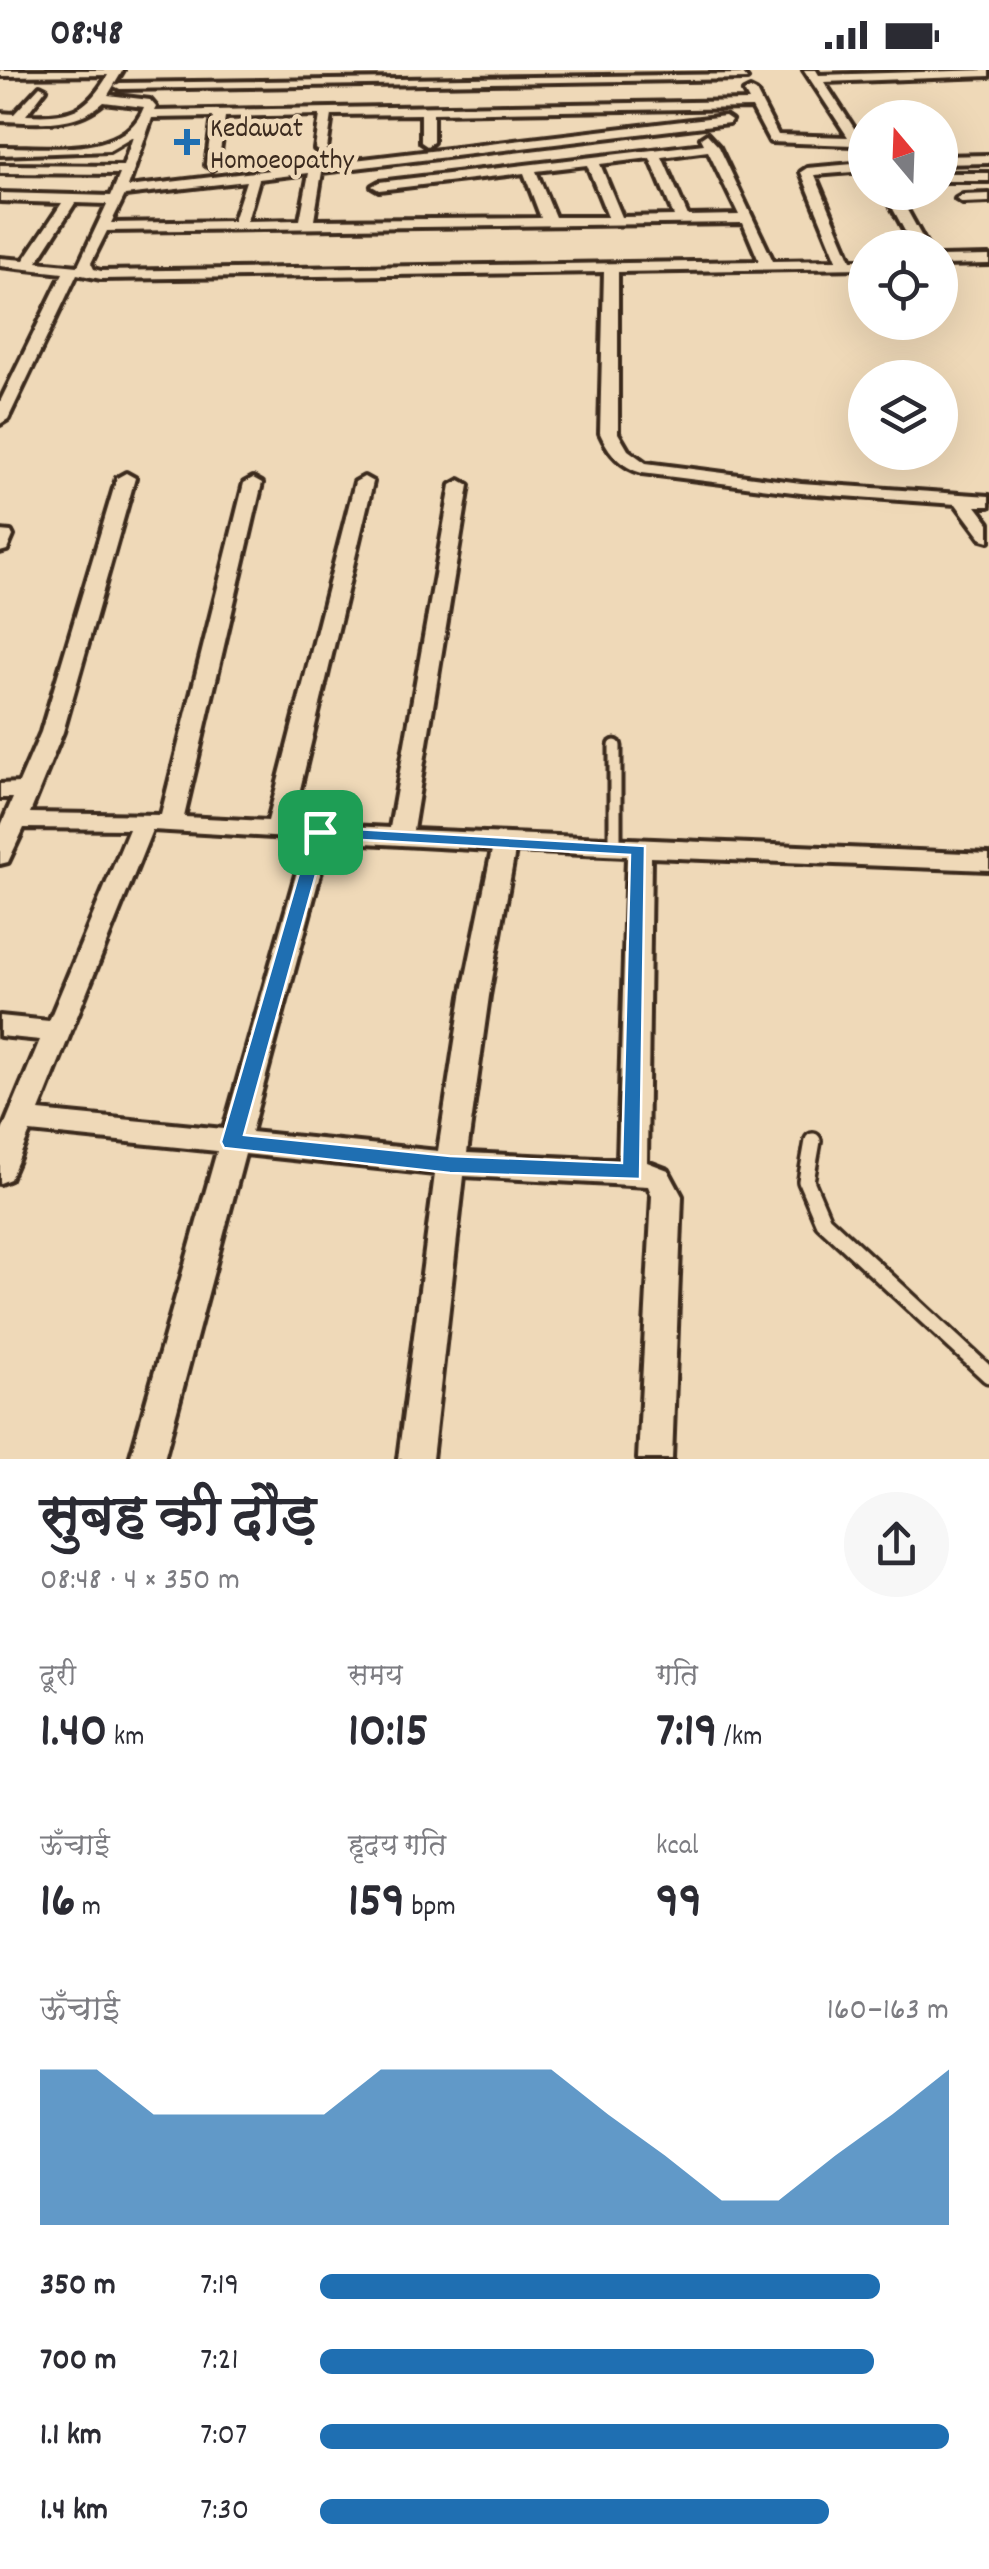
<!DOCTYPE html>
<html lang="hi">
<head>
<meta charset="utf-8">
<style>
  :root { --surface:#fff; --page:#f7f7f7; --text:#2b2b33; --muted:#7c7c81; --accent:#1f6fb2 }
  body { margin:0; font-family:Dekko,"Playpen Sans Deva",sans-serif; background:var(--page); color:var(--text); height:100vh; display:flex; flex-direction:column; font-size:38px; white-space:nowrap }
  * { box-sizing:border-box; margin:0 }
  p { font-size:32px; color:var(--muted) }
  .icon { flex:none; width:55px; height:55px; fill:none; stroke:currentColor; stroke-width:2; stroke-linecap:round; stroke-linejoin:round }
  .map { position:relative; height:1389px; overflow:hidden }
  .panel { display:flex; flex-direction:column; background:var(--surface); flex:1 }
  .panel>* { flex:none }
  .needle { width:65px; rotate:341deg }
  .tools { position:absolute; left:848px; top:30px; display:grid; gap:20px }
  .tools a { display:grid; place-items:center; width:110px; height:110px; border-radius:50%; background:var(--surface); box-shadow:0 10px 40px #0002; font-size:50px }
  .pin { position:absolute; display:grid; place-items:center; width:85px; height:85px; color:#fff; margin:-42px; border-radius:20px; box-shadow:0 5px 15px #0006 }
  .round { display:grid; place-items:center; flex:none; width:105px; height:105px; border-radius:52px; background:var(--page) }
  .summary { display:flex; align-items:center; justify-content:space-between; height:170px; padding:0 40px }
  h1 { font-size:55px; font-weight:800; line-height:75px }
  .metrics { display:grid; grid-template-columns:repeat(3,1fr); gap:15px; height:170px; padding:10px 40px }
  .metrics div { display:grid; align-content:center }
  .metrics b { font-size:50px; font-weight:800 }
  .metrics small { font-size:28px; font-weight:400 }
  .metrics p { font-size:28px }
  .chart { height:280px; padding:20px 40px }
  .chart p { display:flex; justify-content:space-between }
  .chart svg { width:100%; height:180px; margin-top:10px; fill:var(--accent); opacity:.7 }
  ul { padding:0 40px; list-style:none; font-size:32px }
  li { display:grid; grid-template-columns:160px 120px 1fr; align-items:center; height:75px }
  li i { height:25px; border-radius:12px; background:var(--accent) }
  .status { display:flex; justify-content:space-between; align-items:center; height:70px; padding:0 50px; background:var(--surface); direction:ltr }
  .status svg { height:28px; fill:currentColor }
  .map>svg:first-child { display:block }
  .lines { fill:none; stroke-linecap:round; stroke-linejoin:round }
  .service-far1-casing { stroke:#3b2a1e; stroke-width:19 }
  .service-casing { stroke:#3b2a1e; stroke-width:22 }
  .minor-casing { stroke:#3b2a1e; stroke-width:8 }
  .service-far1 { stroke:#efd9b8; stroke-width:11 }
  .service { stroke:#efd9b8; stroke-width:15 }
  .minor { fill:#efd9b8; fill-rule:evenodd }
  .route { fill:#1f6fb2; stroke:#fff; stroke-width:2.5; fill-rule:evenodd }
  .poi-dot { fill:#1f6fb2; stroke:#efd9b8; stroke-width:4 }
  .labels { text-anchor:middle; stroke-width:9; stroke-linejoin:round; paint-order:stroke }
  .far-poi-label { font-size:28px; fill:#3b2a1e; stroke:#efd9b8; text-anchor:start }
</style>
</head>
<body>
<div class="status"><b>08:48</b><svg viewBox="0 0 49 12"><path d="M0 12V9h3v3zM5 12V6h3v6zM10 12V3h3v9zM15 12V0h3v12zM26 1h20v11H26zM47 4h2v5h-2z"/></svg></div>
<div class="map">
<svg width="989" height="1389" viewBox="0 0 989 1389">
  <rect width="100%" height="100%" fill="#efd9b8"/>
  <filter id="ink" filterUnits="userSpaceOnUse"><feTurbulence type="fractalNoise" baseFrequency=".01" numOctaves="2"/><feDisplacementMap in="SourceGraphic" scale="20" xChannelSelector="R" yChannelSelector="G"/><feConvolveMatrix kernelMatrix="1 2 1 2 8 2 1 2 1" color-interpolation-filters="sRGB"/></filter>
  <g filter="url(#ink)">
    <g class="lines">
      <defs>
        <path id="service-far1" d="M615 676V779"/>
        <path id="service" d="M813 1071 806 1111 823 1151 989 1305"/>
        <path id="minor" d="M0 0H123L108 25 150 30 156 37 154 41 749 31 744 22 750 19 756 22 778 65 848 67 804 0H816L819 5 989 0V6L824 12 865 75 863 85 853 75 770 72 752 38 433 43V72L427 76 421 72V44L332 45 327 79 321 83 315 79 320 45 225 47 218 95 212 99 206 95 213 47 152 48 128 117 725 46 731 50 729 53 322 102 314 150 541 148 524 103 379 120 372 116 379 112 704 74 701 68 707 64 719 77 773 191 837 190 801 102 807 98 865 93V101L815 105 851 190H865V198L618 202V363L628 380 646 393 801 413 989 426V436H976L989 453V471L982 469 956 434 801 423 642 403C621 397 609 383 600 363L604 202 101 209 77 204 8 349 0 354V332L63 203 0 196V188L24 190 62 133 0 131V123L111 126 120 104 0 103V95L123 96 133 67 109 81 0 85V77C46 76 125 89 144 37L104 32C74 58 37 52 0 51V43L14 44 40 16 46 19 26 45C68 47 86 43 108 5L0 6ZM708 81 739 145 688 146 662 87ZM650 88 674 146 622 147 600 94ZM587 95 608 147H555L536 101ZM309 103 300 150 247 151 259 109ZM246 111 233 151 111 153 125 125ZM75 133 107 134 78 196 37 192ZM743 153 759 191 101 201 94 199 91 193 107 161Z
          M743 4 747 9 120 19 114 16 120 13Z
          M989 85V93L940 94V86Z
          M940 103H989V111H940Z
          M884 122H897L928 178H914Z
          M989 124V132L963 133 956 129 963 125Z
          M989 186V194L940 195V187Z
          M126 403 135 408 63 662 30 743 161 745 244 413 253 408 262 413 184 747 268 751 355 412 364 407 373 412 292 753 390 758 451 415 460 410 469 415 413 760 989 784V800L651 787 647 1092 668 1100 682 1126 672 1389H638L652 1126 648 1116 464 1106 432 1389H398L435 1104 245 1084 164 1389H130L217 1081 30 1062 10 1109 0 1113V1066L40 970 0 966V946L49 951 129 759 24 758 8 792 0 794V758L13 728H0V714L19 713 41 662 117 408ZM152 760 306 769 224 1059 39 1041ZM329 771 492 780 462 926 438 1081 251 1062ZM515 781 627 786 618 1090 467 1083 489 926Z
          M0 461 11 462 13 466 7 480 0 482Z"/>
      </defs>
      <use href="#service-far1" class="service-far1-casing"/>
      <use href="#service" class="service-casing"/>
      <use href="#minor" class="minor-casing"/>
      <use href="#service-far1" class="service-far1"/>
      <use href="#service" class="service"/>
      <use href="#minor" class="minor"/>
    </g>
  </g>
  <path class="route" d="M320 757 645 776 640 1109 450 1103 224 1078 221 1072 311 762ZM326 768 630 785 622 1093 450 1086 244 1065Z"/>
  <path class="poi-dot" d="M182 57h10v10h10v10h-10v10h-10v-10h-10v-10h10z"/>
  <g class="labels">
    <g class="far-poi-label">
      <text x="210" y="66">Kedawat<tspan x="210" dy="32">Homoeopathy</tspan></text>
    </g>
  </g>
</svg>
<div class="tools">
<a><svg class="needle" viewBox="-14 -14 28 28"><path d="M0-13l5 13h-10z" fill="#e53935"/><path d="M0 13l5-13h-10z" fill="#7c7c81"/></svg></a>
<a><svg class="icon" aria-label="locate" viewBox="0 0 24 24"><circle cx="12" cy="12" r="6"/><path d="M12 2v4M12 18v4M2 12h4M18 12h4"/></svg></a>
<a><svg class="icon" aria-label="layers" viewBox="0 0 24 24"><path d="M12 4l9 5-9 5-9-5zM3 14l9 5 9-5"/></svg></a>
</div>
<div class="pin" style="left:320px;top:762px;background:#1e9e55"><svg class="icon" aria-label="arrive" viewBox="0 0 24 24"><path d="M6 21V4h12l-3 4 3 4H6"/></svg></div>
</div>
<section class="panel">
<div class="summary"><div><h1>सुबह की दौड़</h1><p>08:48 · 4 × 350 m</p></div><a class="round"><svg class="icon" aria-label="share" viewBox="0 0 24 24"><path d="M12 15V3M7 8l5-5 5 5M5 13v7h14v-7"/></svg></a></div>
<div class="metrics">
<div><p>दूरी</p><b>1.40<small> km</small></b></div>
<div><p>समय</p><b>10:15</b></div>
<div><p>गति</p><b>7:19<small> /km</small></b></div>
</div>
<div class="metrics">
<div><p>ऊँचाई</p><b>16<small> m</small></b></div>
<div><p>हृदय गति</p><b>159<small> bpm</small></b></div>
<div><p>kcal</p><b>99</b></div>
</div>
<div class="chart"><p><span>ऊँचाई</span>160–163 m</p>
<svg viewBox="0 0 160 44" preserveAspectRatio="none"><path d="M0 44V6L10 6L20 17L30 17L40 17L50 17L60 6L70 6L80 6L90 6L100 17L110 27L120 38L130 38L140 27L150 17L160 6V44z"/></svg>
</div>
<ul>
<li><b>350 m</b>7:19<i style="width:89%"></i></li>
<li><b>700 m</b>7:21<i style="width:88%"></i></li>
<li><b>1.1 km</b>7:07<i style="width:100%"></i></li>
<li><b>1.4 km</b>7:30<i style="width:81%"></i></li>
</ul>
</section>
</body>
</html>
